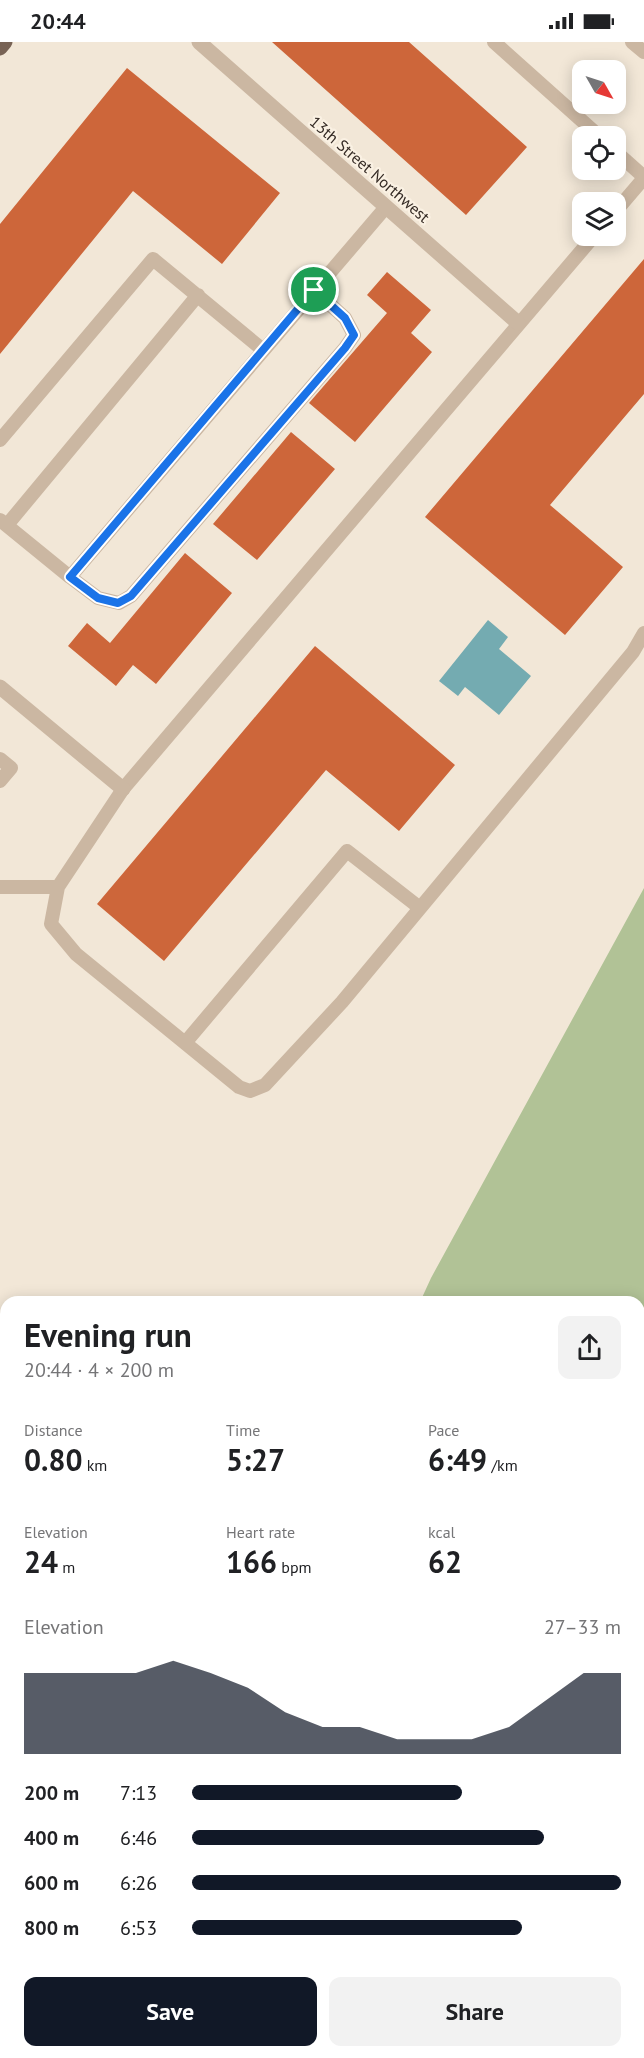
<!DOCTYPE html>
<html lang="en">
<head>
<meta charset="utf-8">
<style>
  :root { --surface:#fff; --page:#f2f2f2; --text:#202124; --muted:#757577; --accent:#111827 }
  body { margin:0; font-family:"PT Sans",sans-serif; background:var(--page); color:var(--text); height:100vh; display:flex; flex-direction:column; font-size:22px; white-space:nowrap }
  * { box-sizing:border-box; margin:0 }
  p { font-size:20px; color:var(--muted) }
  .icon { flex:none; width:33px; height:33px; fill:none; stroke:currentColor; stroke-width:2; stroke-linecap:round; stroke-linejoin:round }
  .map { position:relative; flex:1; overflow:hidden }
  .sheet { position:absolute; left:0px; top:1254px; width:645px; height:762px; display:flex; flex-direction:column; background:var(--surface); border-radius:18px 18px 0 0; box-shadow:0 3px 15px #0003 }
  .sheet>* { flex:none }
  .needle { width:39px; rotate:129deg }
  .buttons { position:absolute; left:572px; top:18px; display:grid; gap:12px }
  .buttons a { display:grid; place-items:center; width:54px; height:54px; border-radius:12px; background:var(--surface); box-shadow:0 3px 15px #0003; font-size:30px }
  .pin { position:absolute; display:grid; place-items:center; width:51px; height:51px; color:#fff; margin:-26px; border:3px solid #fff; border-radius:50%; box-shadow:0 2px 6px #0007 }
  .round { display:grid; place-items:center; flex:none; width:63px; height:63px; border-radius:12px; background:var(--page) }
  .headline { display:flex; align-items:center; justify-content:space-between; height:102px; padding:0 24px }
  h1 { font-size:33px; font-weight:800; line-height:45px }
  .figures { display:grid; grid-template-columns:repeat(3,1fr); gap:9px; height:102px; padding:6px 24px }
  .figures div { display:grid; align-content:center }
  .figures b { font-size:30px; font-weight:800 }
  .figures small { font-size:16px; font-weight:400 }
  .figures p { font-size:16px }
  .chart { height:168px; padding:12px 24px }
  .chart p { display:flex; justify-content:space-between }
  .chart svg { width:100%; height:108px; margin-top:6px; fill:var(--accent); opacity:.7 }
  .cta { display:flex; gap:12px; margin-top:auto; padding:12px 24px }
  .cta a { flex:1; height:69px; border-radius:12px; background:var(--accent); color:#fff; font-size:24px; font-weight:800; line-height:69px; text-align:center }
  .cta a+a { background:var(--page); color:var(--text) }
  ul { padding:0 24px; list-style:none; font-size:20px }
  li { display:grid; grid-template-columns:96px 72px 1fr; align-items:center; height:45px }
  li i { height:15px; border-radius:8px; background:var(--accent) }
  .status { display:flex; justify-content:space-between; align-items:center; height:42px; padding:0 30px; background:var(--surface); direction:ltr }
  .status svg { height:16px; fill:currentColor }
  .map>svg:first-child { display:block }
  .green { fill:#b1c296 }
  .water { fill:#74abb1 }
  .building { fill:#cd663a }
  .lines { fill:none; stroke-linecap:round; stroke-linejoin:round }
  .lane { stroke:#cbb7a2; stroke-width:14 }
  .street { stroke:#cbb7a2; stroke-width:15 }
  .primary { stroke:#786355; stroke-width:15 }
  .highway { stroke:#56453c; stroke-width:18 }
  .route-casing { stroke:#fff; stroke-width:12 }
  .route { stroke:#1a73e8; stroke-width:8 }
  .labels { text-anchor:middle; stroke-width:4.5; stroke-linejoin:round; paint-order:stroke }
  .street-label { font-size:16px; fill:#352b25; stroke:#faf1e3 }
</style>
</head>
<body>
<div class="status"><b>20:44</b><svg viewBox="0 0 49 12"><path d="M0 12V9h3v3zM5 12V6h3v6zM10 12V3h3v9zM15 12V0h3v12zM26 1h20v11H26zM47 4h2v5h-2z"/></svg></div>
<div class="map">
<svg width="644" height="2016" viewBox="0 0 644 2016">
  <rect width="100%" height="100%" fill="#f2e7d7"/>
  <path class="green" d="M644 846V1280L639 1292V1260H420L431 1236Z
    M85 2010H344L342 2016H82Z"/>
  <path class="water" d="M488 578 508 595 499 607 531 634 499 673 465 645 458 654 439 639Z"/>
  <path class="building" d="M272 0H409L527 105 466 173Z
    M127 26 280 151 222 222 133 149 0 312V182Z
    M644 217V352L550 463 623 525 565 593 425 475Z
    M387 230 431 268 411 291 432 310 355 400 309 361 387 271 367 253Z
    M291 390 335 427 257 518 213 482Z
    M185 511 232 551 156 642 133 623 116 644 68 604 87 581 110 601Z
    M315 604 455 723 399 789 326 728 164 919 97 862Z
    M0 1639 6 1644V1724L0 1732Z"/>
  <g class="lines">
    <path class="lane" d="M494 0 599 94
      M632 0 644 10
      M615 109 644 135
      M615 170 644 136
      M594 194 123 747 58 845 51 882 76 912 239 1045 250 1049 265 1043 342 960 633 610 644 591
      M0 398 153 217 263 308
      M0 478 70 535 386 165
      M7 483 198 253
      M70 535 98 556 119 561 131 554 345 306 354 293 345 276 314 248
      M0 717 11 726 0 739
      M0 845H58
      M185 1001 347 809 420 866
      M0 1544 6 1549
      M0 1754 6 1746"/>
    <path class="street" d="M199 0 518 281
      M0 645 123 747"/>
    <path class="primary" d="M0 6 5 0"/>
    <path class="highway" d="M639 1435 644 1423
      M639 1737 644 1725
      M400 2016 402 2010
      M526 2016 528 2010"/>
  </g>
  <g class="lines">
    <defs>
      <path id="route" d="M314 248 345 276 354 293 345 306 131 554 118 561 98 556 70 535Z"/>
    </defs>
    <use href="#route" class="route-casing"/>
    <use href="#route" class="route"/>
  </g>
  <g class="labels">
    <g class="street-label">
      <text transform="translate(370 127) rotate(41)" y="6">13th Street Northwest</text>
    </g>
  </g>
</svg>
<div class="buttons">
<a><svg class="needle" viewBox="-14 -14 28 28"><path d="M0-13l5 13h-10z" fill="#e53935"/><path d="M0 13l5-13h-10z" fill="#757577"/></svg></a>
<a><svg class="icon" aria-label="locate" viewBox="0 0 24 24"><circle cx="12" cy="12" r="6"/><path d="M12 2v4M12 18v4M2 12h4M18 12h4"/></svg></a>
<a><svg class="icon" aria-label="layers" viewBox="0 0 24 24"><path d="M12 4l9 5-9 5-9-5zM3 14l9 5 9-5"/></svg></a>
</div>
<div class="pin" style="left:314px;top:248px;background:#1e9e55"><svg class="icon" aria-label="arrive" viewBox="0 0 24 24"><path d="M6 21V4h12l-3 4 3 4H6"/></svg></div>
<section class="sheet">
<div class="headline"><div><h1>Evening run</h1><p>20:44 · 4 × 200 m</p></div><a class="round"><svg class="icon" aria-label="share" viewBox="0 0 24 24"><path d="M12 15V3M7 8l5-5 5 5M5 13v7h14v-7"/></svg></a></div>
<div class="figures">
<div><p>Distance</p><b>0.80<small> km</small></b></div>
<div><p>Time</p><b>5:27</b></div>
<div><p>Pace</p><b>6:49<small> /km</small></b></div>
</div>
<div class="figures">
<div><p>Elevation</p><b>24<small> m</small></b></div>
<div><p>Heart rate</p><b>166<small> bpm</small></b></div>
<div><p>kcal</p><b>62</b></div>
</div>
<div class="chart"><p><span>Elevation</span>27–33 m</p>
<svg viewBox="0 0 160 44" preserveAspectRatio="none"><path d="M0 44V11L10 11L20 11L30 11L40 6L50 11L60 17L70 27L80 33L90 33L100 38L110 38L120 38L130 33L140 22L150 11L160 11V44z"/></svg>
</div>
<ul>
<li><b>200 m</b>7:13<i style="width:63%"></i></li>
<li><b>400 m</b>6:46<i style="width:82%"></i></li>
<li><b>600 m</b>6:26<i style="width:100%"></i></li>
<li><b>800 m</b>6:53<i style="width:77%"></i></li>
</ul>
<div class="cta"><a>Save</a><a>Share</a></div>
</section>
</div>
</body>
</html>
